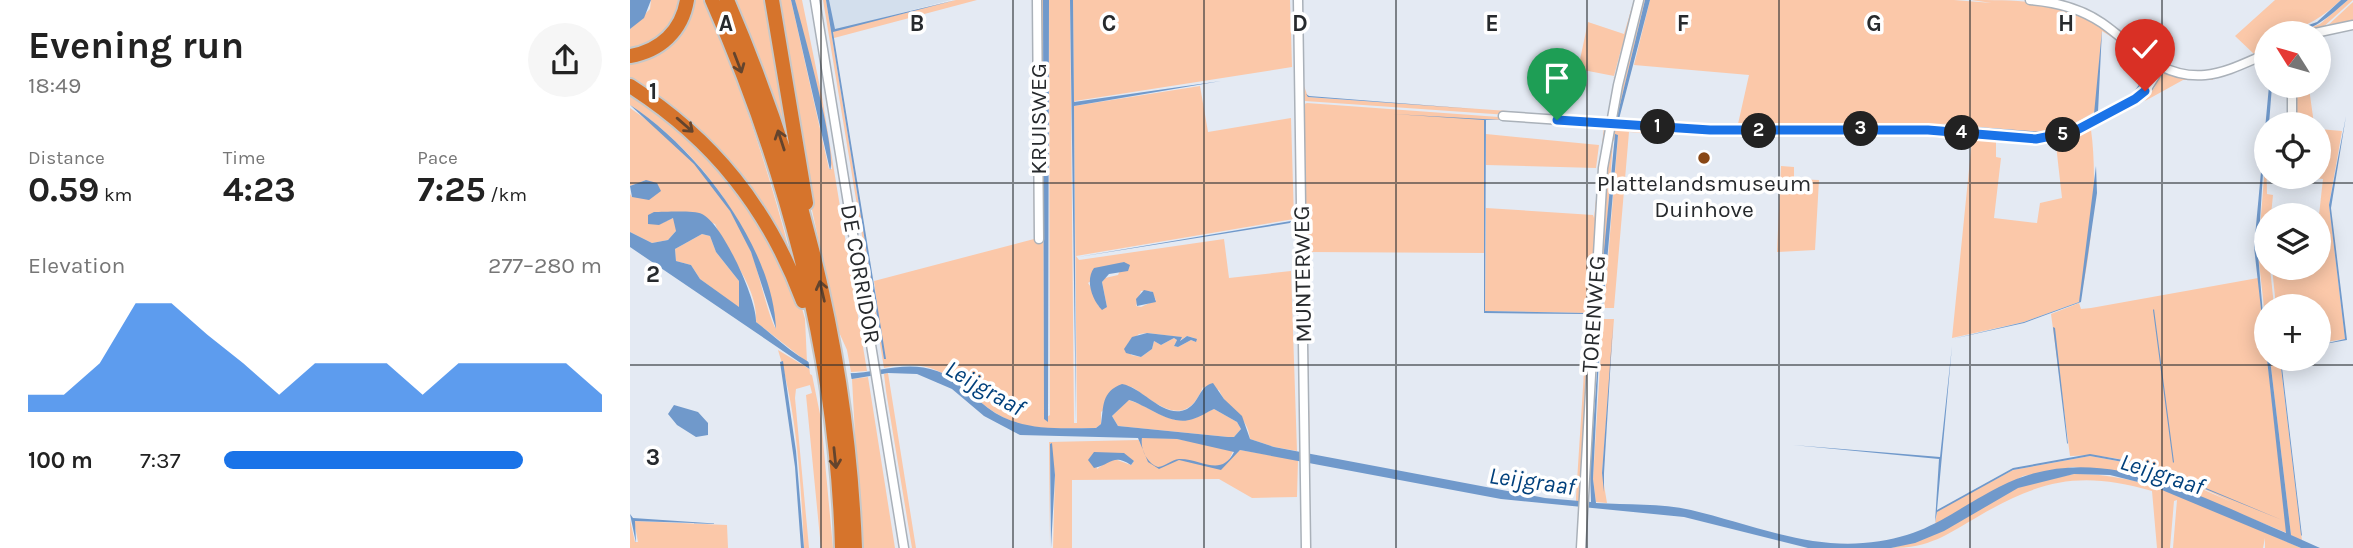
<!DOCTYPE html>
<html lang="en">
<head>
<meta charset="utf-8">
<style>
  :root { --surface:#fff; --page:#f6f6f6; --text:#222; --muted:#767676; --accent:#1a73e8 }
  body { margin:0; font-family:Karla,sans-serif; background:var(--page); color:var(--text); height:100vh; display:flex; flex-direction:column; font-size:26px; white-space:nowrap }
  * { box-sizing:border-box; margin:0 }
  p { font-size:23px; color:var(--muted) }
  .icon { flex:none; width:38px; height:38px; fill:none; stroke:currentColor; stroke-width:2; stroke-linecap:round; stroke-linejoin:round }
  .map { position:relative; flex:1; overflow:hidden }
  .sheet { display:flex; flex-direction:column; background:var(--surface); width:630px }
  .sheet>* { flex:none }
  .needle { width:46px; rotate:307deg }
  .fabs { position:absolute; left:1624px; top:21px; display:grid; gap:14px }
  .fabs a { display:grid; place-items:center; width:77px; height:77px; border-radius:50%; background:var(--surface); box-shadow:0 4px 18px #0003; font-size:35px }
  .pin { position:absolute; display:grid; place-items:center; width:60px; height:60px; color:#fff; margin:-72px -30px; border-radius:50% 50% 50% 0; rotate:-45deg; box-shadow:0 0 7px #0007 }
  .pin .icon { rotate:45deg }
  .km { position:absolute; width:35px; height:35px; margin:-18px; border-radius:50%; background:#222; color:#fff; font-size:19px; line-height:35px; text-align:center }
  .round { display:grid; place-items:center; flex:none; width:74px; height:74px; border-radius:37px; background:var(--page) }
  .summary { display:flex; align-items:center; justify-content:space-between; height:119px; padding:0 28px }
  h1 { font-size:38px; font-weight:700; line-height:52px }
  .metrics { display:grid; grid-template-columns:repeat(3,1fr); gap:10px; height:119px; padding:7px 28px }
  .metrics div { display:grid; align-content:center }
  .metrics b { font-size:35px; font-weight:700 }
  .metrics small { font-size:19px; font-weight:400 }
  .metrics p { font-size:19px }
  .chart { height:196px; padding:14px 28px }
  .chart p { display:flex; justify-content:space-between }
  .chart svg { width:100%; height:126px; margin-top:7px; fill:var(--accent); opacity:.7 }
  ul { padding:0 28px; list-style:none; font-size:23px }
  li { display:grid; grid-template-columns:112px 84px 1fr; align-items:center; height:52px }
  li i { height:18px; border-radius:9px; background:var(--accent) }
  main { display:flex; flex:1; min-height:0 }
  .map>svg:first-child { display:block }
  .built { fill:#d3dfed }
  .green { fill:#fbc8a9; fill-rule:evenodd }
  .water { fill:#7099cb; fill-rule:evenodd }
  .pier { fill:#e4eaf3 }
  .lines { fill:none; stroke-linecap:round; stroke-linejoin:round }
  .stream { stroke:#7099cb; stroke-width:2 }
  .street-casing { stroke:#aab1b9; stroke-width:11 }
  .highway-casing { stroke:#c7c8c8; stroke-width:18 }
  .street { stroke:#fff; stroke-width:8 }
  .highway { stroke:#d6742c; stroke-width:14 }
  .oneway { stroke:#64442d }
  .route-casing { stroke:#fff; stroke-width:14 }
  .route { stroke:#1a73e8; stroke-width:9 }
  .grid { fill:none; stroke:#272a2d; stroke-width:2; stroke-opacity:0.55 }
  .poi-dot { fill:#894715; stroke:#fff; stroke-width:2.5 }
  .labels { text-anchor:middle; stroke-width:7; stroke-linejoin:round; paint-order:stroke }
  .street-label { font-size:23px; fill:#272a2d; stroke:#fff }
  .poi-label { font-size:23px; fill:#272a2d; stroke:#fff }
  .water-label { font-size:24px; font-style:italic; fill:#00407c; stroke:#fff }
  .grid-label { font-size:23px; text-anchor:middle; font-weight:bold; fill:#272a2d; stroke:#fff; stroke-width:7; stroke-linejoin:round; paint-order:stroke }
</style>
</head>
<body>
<main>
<section class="sheet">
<div class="summary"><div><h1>Evening run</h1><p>18:49</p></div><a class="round"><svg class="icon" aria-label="share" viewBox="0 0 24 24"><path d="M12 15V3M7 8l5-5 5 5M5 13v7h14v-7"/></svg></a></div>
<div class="metrics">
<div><p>Distance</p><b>0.59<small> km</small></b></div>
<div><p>Time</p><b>4:23</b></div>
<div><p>Pace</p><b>7:25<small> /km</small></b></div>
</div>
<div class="chart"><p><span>Elevation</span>277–280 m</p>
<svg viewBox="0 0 160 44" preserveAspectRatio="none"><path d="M0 44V38L10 38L20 27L30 6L40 6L50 17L60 27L70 38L80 27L90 27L100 27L110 38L120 27L130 27L140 27L150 27L160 38V44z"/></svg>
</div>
<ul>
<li><b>100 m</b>7:37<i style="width:79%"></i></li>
</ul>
</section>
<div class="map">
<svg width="1723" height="548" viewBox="0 0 1723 548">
  <rect width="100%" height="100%" fill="#e4eaf3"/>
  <path class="built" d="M197 0H321L202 31Z"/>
  <path class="green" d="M21 0H54L38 34 0 53V29L20 9Z
    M58 0H74C113 89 141 179 165 272L130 207 0 83V59L19 54Z
    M105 0H139L169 171Z
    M144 0H161L199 169H202L165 0H172L192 97 237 371 221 372 217 350 208 330 182 210Z
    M193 0H196L254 359 244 281 404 239 402 0H413L414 419 420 415 419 0H440L444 423H447L443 0H660L662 67 445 101 444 106 570 86 578 132 661 118 664 219 446 256 449 260 594 239 599 278 661 271 667 451 644 447 620 439C618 415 597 410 589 390L573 387C556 430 528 405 502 387L471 412V424L466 428C438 428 406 432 379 420 332 399 319 352 254 368ZM494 262 488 275 475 278 472 282 477 307 468 306 467 296 458 283 480 267ZM511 291H521L526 300 511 307 506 306ZM517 333 551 337 549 341 557 336 564 338 566 342 561 340 548 347 544 346 547 340 544 338 531 345 524 341 522 349 511 357 501 355 498 343 509 334Z
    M326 0H347L204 38 203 31Z
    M670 0 674 86 678 97 878 111V115L675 101 672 99Z
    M1004 0H1006L988 77 983 78 986 76 992 46 984 76 948 69 958 22 994 34Z
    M1011 0H1015L987 118 1061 122 1058 127 987 121 984 117Z
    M1020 0H1324L1362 3 1341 0C1379 0 1425 0 1459 18 1473 26 1486 38 1499 48L1472 31 1466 111 1440 126 1505 94 1520 70 1505 55 1521 65 1523 73 1511 91 1445 129 1418 136 1330 131 1067 128 1065 123 1108 124 1119 75 1004 65ZM1307 123 1406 132 1439 126 1405 134Z
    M1645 0H1711C1688 21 1668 33 1636 33V48L1624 54 1605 36Z
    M1718 0H1723L1691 29 1667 33 1690 24Z
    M1723 2V23L1696 27Z
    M1532 73 1582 77 1583 80H1553L1515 101 1527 84 1508 105 1461 130C1468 178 1462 255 1449 302L1394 322 1322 338 1342 140 1361 141 1323 139 1324 134 1366 138V157L1371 158 1364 218 1407 223 1410 203 1432 198 1426 145 1422 146V140L1503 103Z
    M1668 88H1679L1684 124H1665Z
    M0 89 29 107 108 184 169 298 175 319 177 362 126 322C128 285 97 256 85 224L50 212H29L28 225 43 218 46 220V231L38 240 22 243 0 232V194L2 197 16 180 0 186V108C54 145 100 196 123 257 129 274 139 319 146 329 133 238 75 155 0 105Z
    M677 103 976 125 950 502 946 501V497L959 293 956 313 855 311 856 208 963 215 964 218 974 126 854 119V253L678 252 676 232 680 455 676 453 672 105Z
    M988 127 1043 131V135L999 132 984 308H974L988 136 983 141 971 310 967 307 976 163 981 132Z
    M1689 129 1712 131 1699 205 1715 339 1689 343V306H1646L1642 268H1689V215L1693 179 1679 177H1689Z
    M856 134 969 145 966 168 856 165Z
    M1636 153 1637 194 1643 195 1641 215H1636V268H1640L1644 306H1636V326L1628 253Z
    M1151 166 1164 167V179L1189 180 1185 250 1147 252Z
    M72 234 80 236 86 252 109 281V308L70 279 61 265 46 261 45 249Z
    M1628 278 1657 533 1520 477 1443 467 1393 476 1305 526 1307 511 1383 470 1460 456 1521 467 1611 506C1556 481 1502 451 1440 456L1421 314 1449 303 1451 309 1461 308Z
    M973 319H984L972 473 977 503 966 502 963 479Z
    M148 350 181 370 191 419 203 548H191L176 395 182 393 180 385 166 389 165 398 179 548H174C171 483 167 411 148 350Z
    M1640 359H1650L1672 541 1661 535Z
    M258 373 286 548H282L256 391 254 374Z
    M238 377 265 548H231L222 379Z
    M498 400C518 405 536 423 557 420 566 419 576 412 584 409L607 422 611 429 604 437H598L488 426 482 416Z
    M512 437 547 439 604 449 599 460 610 450 668 460 667 497 622 498 589 479 442 480V548H423L425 475 420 444 419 548V442L509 440 510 443ZM464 453C476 457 491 458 504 461L501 465 482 458 467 469Z
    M1444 474C1522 472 1601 518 1671 548H1635V538L1633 548H1543L1547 500 1544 501 1540 548H1527L1522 491C1452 471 1412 479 1349 516 1316 535 1300 548 1261 548 1316 536 1339 508 1387 488 1405 481 1425 478 1444 474Z
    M0 520 5 542H8L4 521 97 525 98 548H0Z"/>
  <path class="water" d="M0 0H21L14 18 0 29Z
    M161 0H165C172 26 208 154 200 170Z
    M196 0H199L205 29 326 0 203 32 256 359H254Z
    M413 0H419L418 422 414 419Z
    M440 0H443L444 102 591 81 444 106 446 424Z
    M1015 0H1020L989 119 987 117Z
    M1711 0H1718C1699 16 1683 33 1656 33L1687 22Z
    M1472 30 1468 112 1504 92 1519 70 1510 58C1513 61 1519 64 1520 69 1524 97 1435 130 1413 133 1389 137 1331 130 1306 124L1413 132 1440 126 1464 114Z
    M1639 86H1642L1639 124H1636L1628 253 1636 353 1624 247Z
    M676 94 679 96 845 109 678 97Z
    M0 105C67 148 143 247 146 329L121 252 100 211 64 164Z
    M763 114 871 120H856L855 311 956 313 958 293 957 314 854 313V120Z
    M1716 116 1701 208 1717 340 1689 345 1715 339 1699 205Z
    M985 134 988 135 973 308 969 304Z
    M1466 166 1467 193 1451 302 1394 323 1322 339 1394 322 1449 302Z
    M16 180 27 183 31 191 19 200 2 197 0 186Z
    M24 212C34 212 64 210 72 214 92 223 127 299 126 322 151 341 178 370 212 373 245 375 274 359 307 371 328 378 341 395 358 408 390 432 428 428 466 428L471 424C474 406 471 392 492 384 514 388 534 420 557 409 570 402 569 386 583 383L594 399 612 416 620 439 644 447 915 498 961 502 960 471 971 315 963 479 966 503C997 505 1031 503 1061 510 1116 523 1176 548 1233 543 1296 538 1317 514 1369 487 1467 436 1565 495 1656 533L1637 359H1640L1661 535 1690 548H1671L1520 485 1480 475 1444 474 1388 488 1314 531 1285 543 1261 548H1178L1054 517 871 499 610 450 591 470 549 460 529 469 518 462 508 438 390 435 354 416 322 389 287 374 258 373 222 379 181 370 0 247V232L22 243 38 240 46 231 43 218 29 225 18 224V215ZM72 234 80 236 86 252 109 281V307L70 279 61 265 46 261 45 249ZM499 400C519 406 541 427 563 419 570 417 577 412 584 409L607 422 611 429 604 437H598L488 426 482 416ZM512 438 547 439 604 452C591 478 570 458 549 459 541 460 536 466 528 467 517 463 510 449 512 438Z
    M661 221 660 223 448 257Z
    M494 262 500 265 498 271 479 274 472 282 477 307 472 310C462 300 455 280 464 268Z
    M514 290 523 292 526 302 507 306 506 299Z
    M1524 309 1544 462 1543 463 1523 310Z
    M983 324 974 473V492L972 473Z
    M1423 327 1425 328 1438 444 1437 443Z
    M517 333 552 337 550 341 557 336 567 339 566 342 561 340 548 347 544 346 547 340 544 338 531 345 524 341 522 349 511 357 496 353 494 349 502 337Z
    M1322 346 1307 510 1383 468 1460 454 1521 465 1652 520 1521 467 1460 456 1383 470 1307 512 1305 522 1309 459 1163 445 1310 457Z
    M1650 359H1651L1672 536 1671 535Z
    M153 361 166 451 174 548H171L165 467 150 362Z
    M44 405 68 412 78 423V435L66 437 47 425 38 414Z
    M422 443 425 475 421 548 420 444Z
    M464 452 494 453 504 461 501 465C483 453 481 465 464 468L458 460Z
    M0 514 3 518 92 524 5 521 6 543Z"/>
  <path class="pier" d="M178 357 199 367 220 369 222 382H198L185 377 180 374Z"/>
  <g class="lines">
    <path class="stream" d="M1493 33 1502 41"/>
    <defs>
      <path id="street" d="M185 0 274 548
        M407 0 409 239
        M668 0 676 548
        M1400 0C1426 2 1450 8 1472 23 1505 46 1530 79 1575 75 1596 73 1617 62 1636 54
        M1685 33 1723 25
        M1662 86V124
        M873 116 1080 130 1265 129 1406 139 1445 131 1505 99 1518 87 1530 68
        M951 548 973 168 988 85 1009 0"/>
      <path id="highway" d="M82 0C158 171 207 360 212 548
        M97 0C172 174 218 358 225 548
        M142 0 176 203
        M0 56C30 51 52 31 57 0
        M0 86C83 139 138 208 173 301"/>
    </defs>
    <use href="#street" class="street-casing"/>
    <use href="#highway" class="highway-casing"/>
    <use href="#street" class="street"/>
    <use href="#highway" class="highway"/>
  </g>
  <defs><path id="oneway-shaft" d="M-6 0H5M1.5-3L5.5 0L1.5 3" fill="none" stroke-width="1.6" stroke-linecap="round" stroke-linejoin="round" transform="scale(1.75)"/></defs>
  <g class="oneway">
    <use href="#oneway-shaft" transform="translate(108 63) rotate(69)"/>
    <use href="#oneway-shaft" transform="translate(55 125) rotate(41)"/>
    <use href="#oneway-shaft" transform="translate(151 140) rotate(-108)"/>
    <use href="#oneway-shaft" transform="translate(192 291) rotate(-103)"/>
    <use href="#oneway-shaft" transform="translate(205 458) rotate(84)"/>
  </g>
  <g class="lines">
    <defs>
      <path id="route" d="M927 120 1080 130H1298L1406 139 1445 131 1505 99 1515 91"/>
    </defs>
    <use href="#route" class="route-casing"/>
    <use href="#route" class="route"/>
  </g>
  <path class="grid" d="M191 0V548M383 0V548M574 0V548M766 0V548M957 0V548M1149 0V548M1340 0V548M1532 0V548M0 183H1723M0 365H1723"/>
  <circle class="poi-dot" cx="1074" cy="158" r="7"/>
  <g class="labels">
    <g class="street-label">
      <text transform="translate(408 119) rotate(-90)" y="8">KRUISWEG</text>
      <text transform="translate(231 274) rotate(80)" y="8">DE CORRIDOR</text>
      <text transform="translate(672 274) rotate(-91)" y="8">MUNTERWEG</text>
      <text transform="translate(963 314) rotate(-86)" y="8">TORENWEG</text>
    </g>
    <g class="poi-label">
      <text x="1074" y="191">Plattelandsmuseum<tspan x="1074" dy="26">Duinhove</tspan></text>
    </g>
    <g class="water-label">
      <text transform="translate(355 388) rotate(30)" y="8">Leijgraaf</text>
      <text transform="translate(1532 474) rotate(18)" y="8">Leijgraaf</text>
      <text transform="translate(902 481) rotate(8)" y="8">Leijgraaf</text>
    </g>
  </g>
  <g class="grid-label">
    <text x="96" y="31">A</text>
    <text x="287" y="31">B</text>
    <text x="479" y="31">C</text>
    <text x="670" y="31">D</text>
    <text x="862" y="31">E</text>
    <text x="1053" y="31">F</text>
    <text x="1244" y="31">G</text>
    <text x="1436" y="31">H</text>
    <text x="23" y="99">1</text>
    <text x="23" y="282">2</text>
    <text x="23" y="465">3</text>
  </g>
</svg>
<div class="fabs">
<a><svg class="needle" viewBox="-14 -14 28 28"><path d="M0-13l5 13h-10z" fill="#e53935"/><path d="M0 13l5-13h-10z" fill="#767676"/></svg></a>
<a><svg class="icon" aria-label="locate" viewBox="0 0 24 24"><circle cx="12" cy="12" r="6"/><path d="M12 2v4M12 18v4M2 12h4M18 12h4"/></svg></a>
<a><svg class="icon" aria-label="layers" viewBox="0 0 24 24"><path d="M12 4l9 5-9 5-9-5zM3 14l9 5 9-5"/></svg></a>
<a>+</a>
</div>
<div class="pin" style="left:927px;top:120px;background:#1e9e55"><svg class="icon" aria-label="arrive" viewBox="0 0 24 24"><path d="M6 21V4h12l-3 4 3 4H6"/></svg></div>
<div class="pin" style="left:1515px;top:91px;background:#d93025"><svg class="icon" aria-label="check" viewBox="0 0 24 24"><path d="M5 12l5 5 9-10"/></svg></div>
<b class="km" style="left:1028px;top:127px">1</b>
<b class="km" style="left:1129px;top:131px">2</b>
<b class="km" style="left:1231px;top:129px">3</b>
<b class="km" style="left:1332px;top:133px">4</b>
<b class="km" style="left:1433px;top:135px">5</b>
</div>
</main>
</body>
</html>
